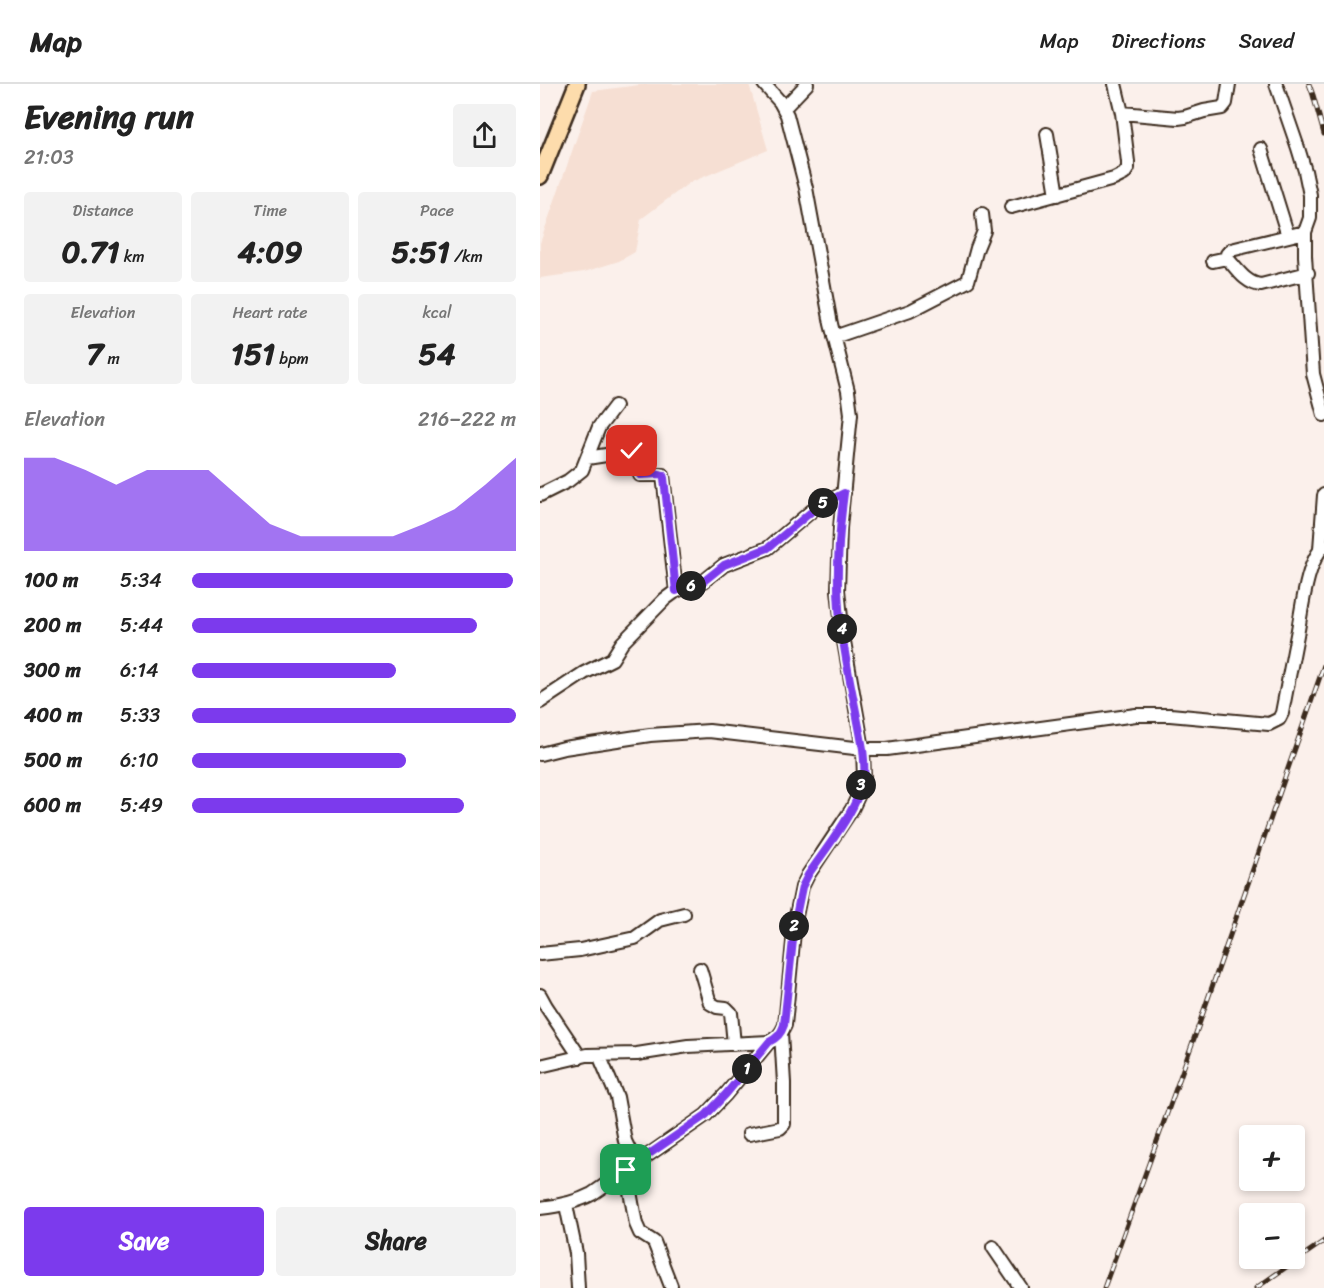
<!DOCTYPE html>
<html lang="en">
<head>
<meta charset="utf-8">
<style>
  :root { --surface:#fff; --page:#f2f2f2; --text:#222; --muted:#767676; --line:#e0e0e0; --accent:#7c3aed }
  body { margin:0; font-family:Sriracha,sans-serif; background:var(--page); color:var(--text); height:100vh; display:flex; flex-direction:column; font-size:22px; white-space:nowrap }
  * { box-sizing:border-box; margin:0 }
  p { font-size:20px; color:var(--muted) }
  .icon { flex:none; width:33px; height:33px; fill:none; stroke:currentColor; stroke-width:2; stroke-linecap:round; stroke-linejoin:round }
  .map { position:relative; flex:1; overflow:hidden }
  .panel { display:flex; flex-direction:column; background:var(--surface); width:540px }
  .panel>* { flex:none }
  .controls { position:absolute; left:699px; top:1041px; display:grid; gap:12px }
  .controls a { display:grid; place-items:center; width:66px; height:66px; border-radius:6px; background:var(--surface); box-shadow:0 3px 9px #0003; font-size:30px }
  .pin { position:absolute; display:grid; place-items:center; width:51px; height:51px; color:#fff; margin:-26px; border-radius:12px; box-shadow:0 3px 9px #0006 }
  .km { position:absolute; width:30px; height:30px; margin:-15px; border-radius:50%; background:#222; color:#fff; font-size:16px; line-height:30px; text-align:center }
  .round { display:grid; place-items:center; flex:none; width:63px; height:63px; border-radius:6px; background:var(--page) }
  .overview { display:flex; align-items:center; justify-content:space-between; height:102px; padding:0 24px }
  h1 { font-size:33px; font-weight:700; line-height:45px }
  .stats { display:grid; grid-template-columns:repeat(3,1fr); gap:9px; height:102px; padding:6px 24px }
  .stats div { display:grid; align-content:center; border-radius:6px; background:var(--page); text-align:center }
  .stats b { font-size:30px; font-weight:700 }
  .stats small { font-size:16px; font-weight:400 }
  .stats p { font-size:16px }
  .chart { height:168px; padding:12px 24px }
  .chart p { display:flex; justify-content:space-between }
  .chart svg { width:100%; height:108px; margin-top:6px; fill:var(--accent); opacity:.7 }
  .button { display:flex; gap:12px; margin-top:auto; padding:12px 24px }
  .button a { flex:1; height:69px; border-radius:6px; background:var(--accent); color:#fff; font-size:24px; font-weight:700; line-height:69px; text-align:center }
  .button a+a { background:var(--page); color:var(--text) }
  ul { padding:0 24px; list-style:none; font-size:20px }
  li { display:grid; grid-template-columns:96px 72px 1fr; align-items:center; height:45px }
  li i { height:15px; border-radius:8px; background:var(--accent) }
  header { display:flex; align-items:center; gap:36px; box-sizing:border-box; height:84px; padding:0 30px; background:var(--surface); border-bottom:2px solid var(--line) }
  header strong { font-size:28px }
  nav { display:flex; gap:33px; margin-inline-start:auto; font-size:21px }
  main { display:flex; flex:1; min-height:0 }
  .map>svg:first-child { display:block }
  .built { fill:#f6dfd3 }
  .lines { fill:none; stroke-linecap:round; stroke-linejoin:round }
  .minor-casing { stroke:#3b2a1e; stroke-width:16 }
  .major-casing { stroke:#3b2a1e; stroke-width:20 }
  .minor { stroke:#fff; stroke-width:12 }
  .major { stroke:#fddcac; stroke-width:15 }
  .rail-casing { stroke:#3b2a1e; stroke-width:5 }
  .rail { stroke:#fff; stroke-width:3; stroke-dasharray:9; stroke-linecap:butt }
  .route-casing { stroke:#fff; stroke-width:12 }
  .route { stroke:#7c3aed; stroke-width:8 }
</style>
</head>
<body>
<header>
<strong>Map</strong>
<nav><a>Map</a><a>Directions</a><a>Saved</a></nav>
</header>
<main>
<section class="panel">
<div class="overview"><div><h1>Evening run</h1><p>21:03</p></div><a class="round"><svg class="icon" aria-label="share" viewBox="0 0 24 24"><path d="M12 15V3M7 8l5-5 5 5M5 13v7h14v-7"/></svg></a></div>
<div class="stats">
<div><p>Distance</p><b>0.71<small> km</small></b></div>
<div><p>Time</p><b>4:09</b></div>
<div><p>Pace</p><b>5:51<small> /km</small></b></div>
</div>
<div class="stats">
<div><p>Elevation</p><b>7<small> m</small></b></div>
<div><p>Heart rate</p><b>151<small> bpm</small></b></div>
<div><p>kcal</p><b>54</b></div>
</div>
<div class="chart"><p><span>Elevation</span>216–222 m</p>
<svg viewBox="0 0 160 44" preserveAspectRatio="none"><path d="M0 44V6L10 6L20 11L30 17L40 11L50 11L60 11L70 22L80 33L90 38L100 38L110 38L120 38L130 33L140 27L150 17L160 6V44z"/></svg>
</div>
<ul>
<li><b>100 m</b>5:34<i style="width:99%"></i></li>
<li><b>200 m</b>5:44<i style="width:88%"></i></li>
<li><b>300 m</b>6:14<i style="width:63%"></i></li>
<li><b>400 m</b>5:33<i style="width:100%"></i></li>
<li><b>500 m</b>6:10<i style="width:66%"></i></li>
<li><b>600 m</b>5:49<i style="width:84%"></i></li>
</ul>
<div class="button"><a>Save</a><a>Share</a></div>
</section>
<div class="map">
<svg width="784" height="1204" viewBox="0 0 784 1204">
  <rect width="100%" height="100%" fill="#fbf0eb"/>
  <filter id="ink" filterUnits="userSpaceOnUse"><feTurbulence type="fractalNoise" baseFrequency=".0167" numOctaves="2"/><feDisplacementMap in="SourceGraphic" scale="12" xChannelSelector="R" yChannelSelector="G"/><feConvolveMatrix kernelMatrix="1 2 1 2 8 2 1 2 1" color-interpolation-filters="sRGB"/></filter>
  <g filter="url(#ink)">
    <path class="built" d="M107 0H209L228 66 149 99 101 135 95 168 79 177 44 188 0 194V159L53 7Z"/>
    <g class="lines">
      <defs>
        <path id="minor" d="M736 0 758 64 765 87 770 111V134L765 148V172L773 290 784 331
          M244 24 267 0
          M582 29 638 34 645 33 664 27 682 24 686 19 689 0
          M507 50 517 111
          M721 65 748 152
          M471 123 574 95 584 90 588 84V78L582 29 575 0
          M687 174C697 185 706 200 721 201L768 189
          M673 177 687 174V170L691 166 765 148
          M294 253 370 227 428 197 437 164 444 147 442 130
          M47 374 92 367 96 371 100 391H123L136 507
          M0 411 28 397 42 386 59 343 75 322
          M780 465 784 411
          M0 618 44 589 72 575 82 559 125 515 136 507 164 497 184 481 228 464 274 425 304 409
          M0 670 24 664 110 651 169 647 323 665H347L596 631H630L729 640 739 635 742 629C747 603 752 577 757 551 762 527 766 478 784 462
          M0 870 40 866 95 854 120 836 144 830
          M160 885 170 919 177 923 186 924 191 929 194 960
          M0 911 6 922 40 973
          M59 971 77 1013 85 1057 96 1080
          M0 982 47 971 97 970 148 962 229 958C238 954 241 950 245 941L255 837 262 803 268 791 312 725 319 710 324 693 323 665 303 552 298 506 300 444 311 330 308 307 291 240 266 104 247 31 240 18 224 0
          M209 1050 240 1044 244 1040V999L241 949
          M86 1086 96 1140 100 1149 114 1158 131 1202
          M26 1121 36 1169 38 1204
          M0 1124C19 1122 35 1119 52 1110L166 1031 186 1010 229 958
          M453 1163 481 1204"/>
        <path id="major" d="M0 92 37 0"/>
      </defs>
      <use href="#minor" class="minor-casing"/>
      <use href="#major" class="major-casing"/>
      <use href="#minor" class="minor"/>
      <use href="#major" class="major"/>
      <defs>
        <path id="rail" d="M769 0 773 11 784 50
          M564 1204 656 949 784 581
          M716 1204 784 1157"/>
      </defs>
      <use href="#rail" class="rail-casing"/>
      <use href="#rail" class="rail"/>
    </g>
  </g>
  <g class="lines" filter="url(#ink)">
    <defs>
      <path id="route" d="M86 1086 166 1031 186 1010 229 958C237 954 241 950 244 941L255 837 262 803 268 791C286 764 318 726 324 693 325 684 324 674 323 665 315 618 303 571 299 524 296 486 299 447 304 409L277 423 228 464 184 481 164 497 136 507 124 394 123 391 120 390 100 391 96 371 92 367"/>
    </defs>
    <use href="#route" class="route-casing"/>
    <use href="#route" class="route"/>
  </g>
</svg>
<div class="controls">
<a>+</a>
<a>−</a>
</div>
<div class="pin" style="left:86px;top:1086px;background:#1e9e55"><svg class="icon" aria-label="arrive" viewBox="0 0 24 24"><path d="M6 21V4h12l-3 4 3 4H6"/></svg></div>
<div class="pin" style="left:92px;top:367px;background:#d93025"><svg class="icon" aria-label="check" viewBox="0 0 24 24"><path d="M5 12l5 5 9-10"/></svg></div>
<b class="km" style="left:207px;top:985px">1</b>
<b class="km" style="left:254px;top:842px">2</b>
<b class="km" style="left:321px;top:701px">3</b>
<b class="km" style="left:302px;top:545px">4</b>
<b class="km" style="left:283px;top:419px">5</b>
<b class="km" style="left:151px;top:502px">6</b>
</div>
</main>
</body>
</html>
